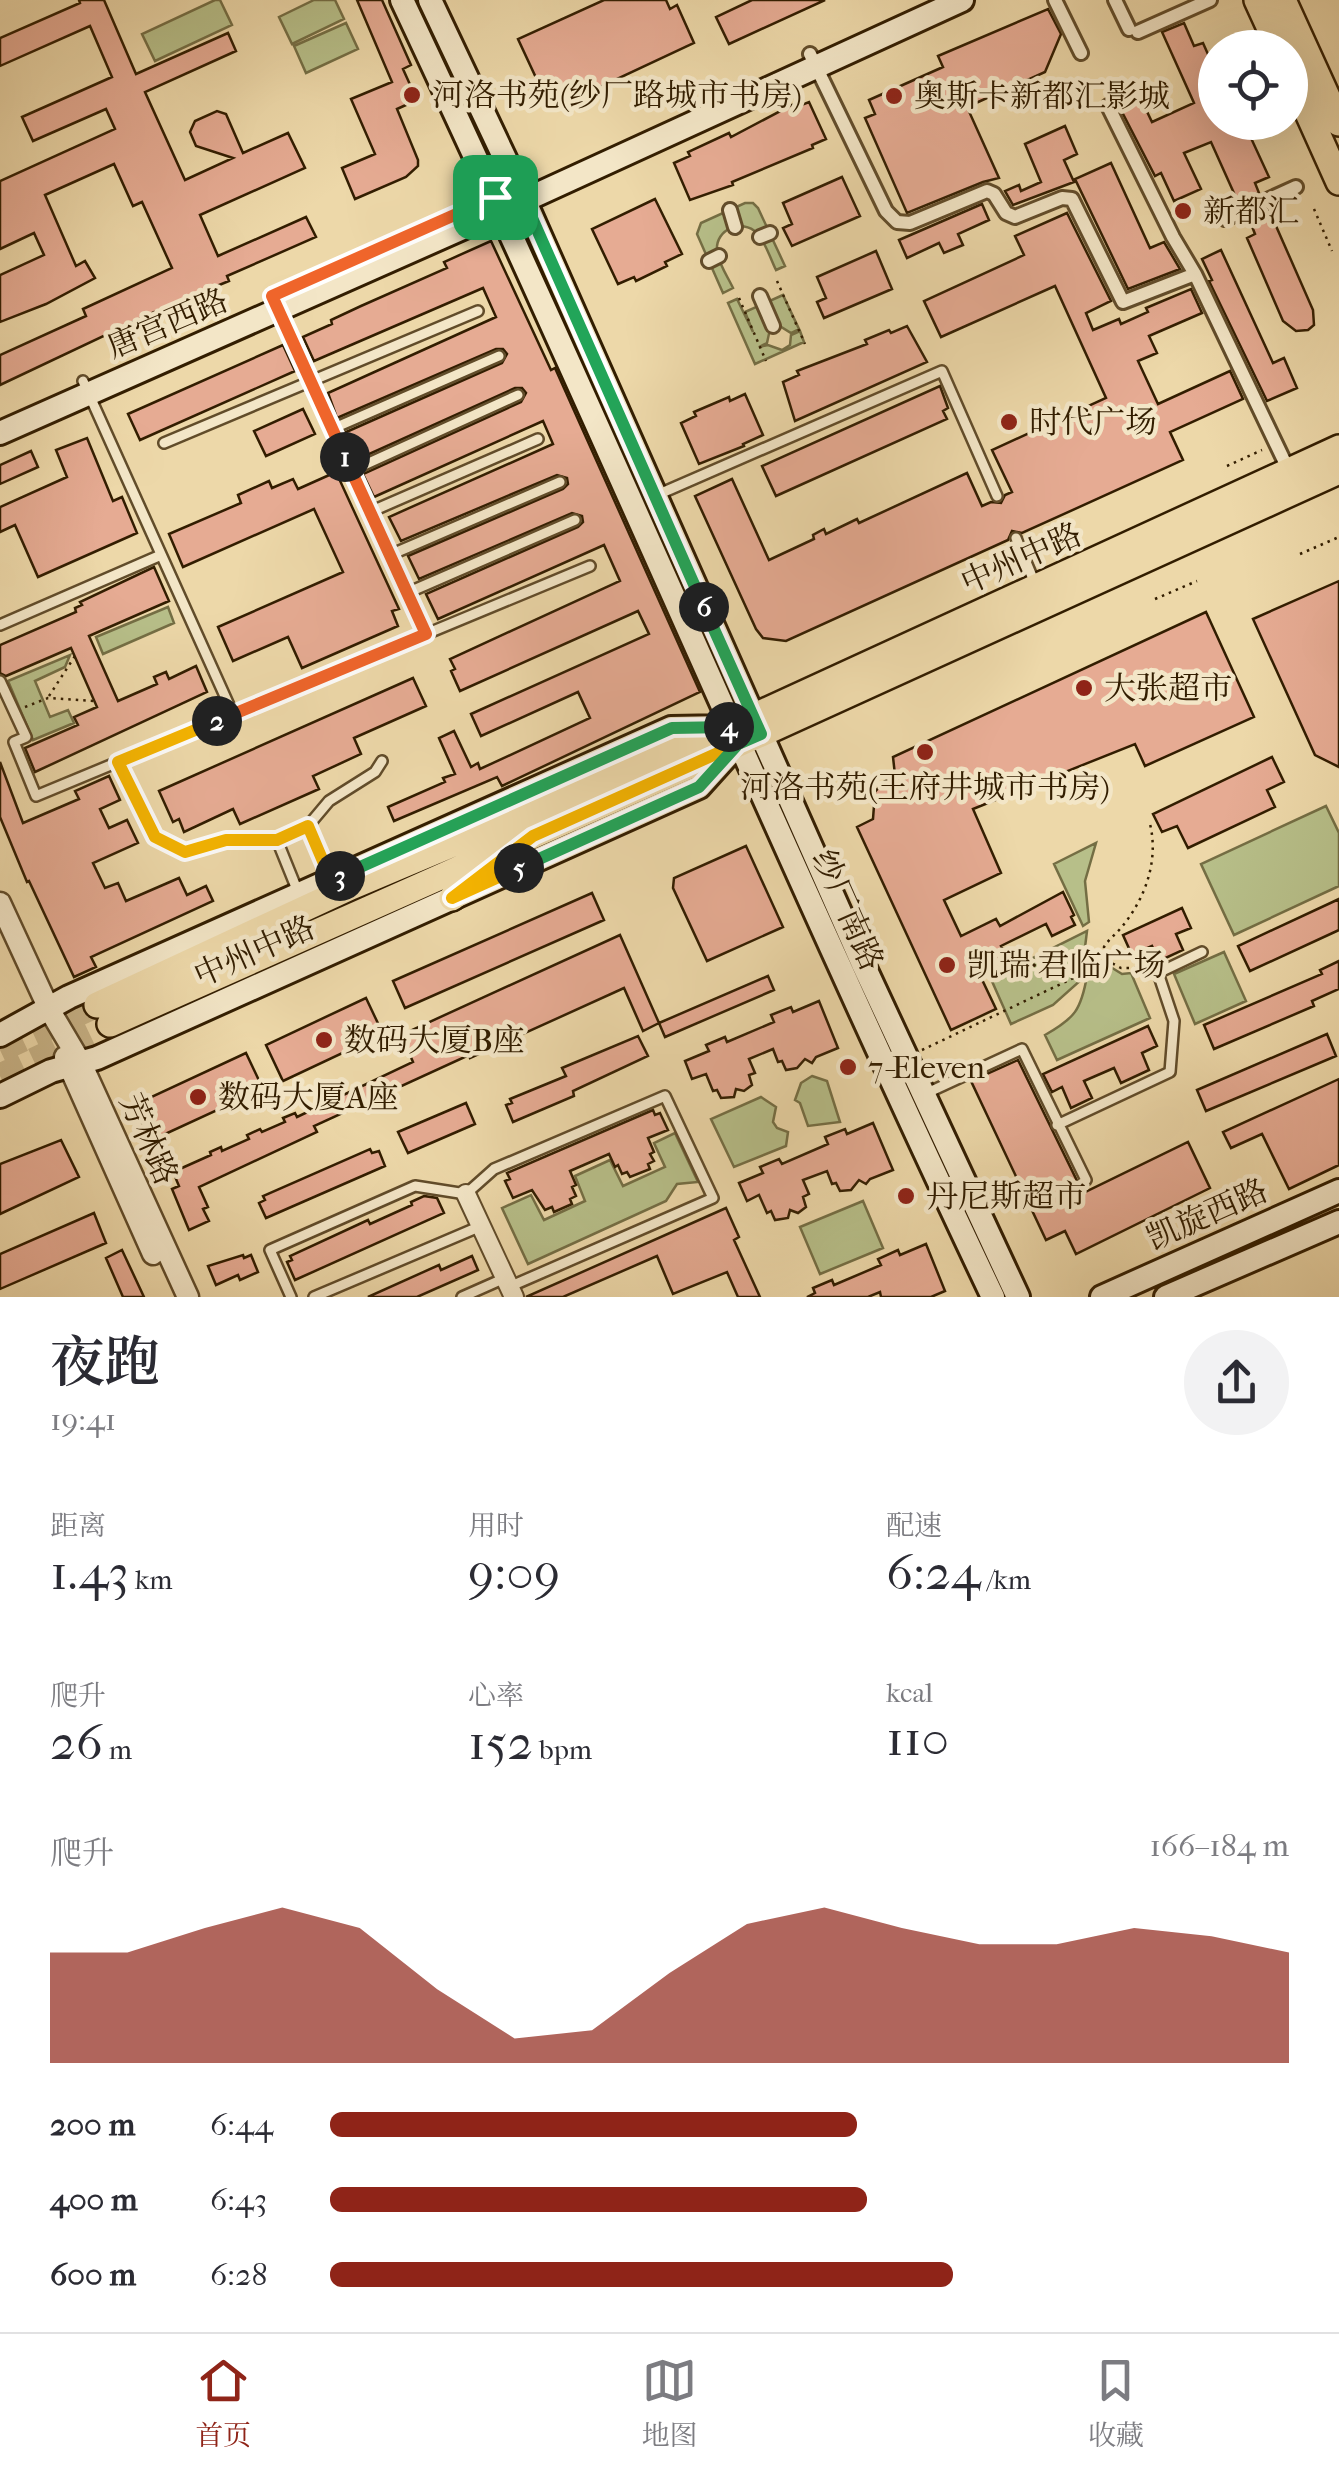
<!DOCTYPE html>
<html lang="zh">
<head>
<meta charset="utf-8">
<style>
  :root { --surface:#fff; --page:#f2f2f3; --text:#2b2b33; --muted:#7c7c81; --line:#e1e1e2; --accent:#8f2418 }
  body { margin:0; font-family:"IM FELL French Canon","Noto Serif SC",serif; background:var(--page); color:var(--text); height:100vh; display:flex; flex-direction:column; font-size:38px; white-space:nowrap }
  * { box-sizing:border-box; margin:0 }
  p { font-size:32px; color:var(--muted) }
  .icon { flex:none; width:55px; height:55px; fill:none; stroke:currentColor; stroke-width:2; stroke-linecap:round; stroke-linejoin:round }
  .map { position:relative; height:1297px; overflow:hidden }
  .details { display:flex; flex-direction:column; background:var(--surface); flex:1 }
  .details>* { flex:none }
  .tools { position:absolute; left:1198px; top:30px; display:grid; gap:20px }
  .tools a { display:grid; place-items:center; width:110px; height:110px; border-radius:50%; background:var(--surface); box-shadow:0 10px 40px #0002; font-size:50px }
  .pin { position:absolute; display:grid; place-items:center; width:85px; height:85px; color:#fff; margin:-42px; border-radius:20px; box-shadow:0 5px 15px #0006 }
  .km { position:absolute; width:50px; height:50px; margin:-25px; border-radius:50%; background:#222; color:#fff; font-size:28px; line-height:50px; text-align:center }
  .round { display:grid; place-items:center; flex:none; width:105px; height:105px; border-radius:52px; background:var(--page) }
  .head { display:flex; align-items:center; justify-content:space-between; height:170px; padding:0 50px }
  h1 { font-size:55px; font-weight:600; line-height:75px }
  .metrics { display:grid; grid-template-columns:repeat(3,1fr); gap:15px; height:170px; padding:10px 50px }
  .metrics div { display:grid; align-content:center }
  .metrics b { font-size:50px; font-weight:600 }
  .metrics small { font-size:28px; font-weight:400 }
  .metrics p { font-size:28px }
  .chart { height:280px; padding:20px 50px }
  .chart p { display:flex; justify-content:space-between }
  .chart svg { width:100%; height:180px; margin-top:10px; fill:var(--accent); opacity:.7 }
  ul { padding:0 50px; list-style:none; font-size:32px }
  li { display:grid; grid-template-columns:160px 120px 1fr; align-items:center; height:75px }
  li i { height:25px; border-radius:12px; background:var(--accent) }
  .tab-bar { display:flex; justify-content:space-around; align-items:center; height:140px; border-top:2px solid var(--line); background:var(--surface); font-size:28px; color:var(--muted) }
  .tab-bar a { display:grid; justify-items:center; gap:5px }
  .tab-bar .on { color:var(--accent) }
  .map>svg:first-child { display:block }
  .green { fill:#b7bf89; stroke:#746e44; stroke-width:2.5 }
  .building { fill:#e6ab93; stroke:#321d00; stroke-width:2.5 }
  .lines { fill:none; stroke-linecap:round; stroke-linejoin:round }
  .primary-tunnel { stroke:#c8b387; stroke-width:25; stroke-dasharray:25 12; stroke-linecap:butt }
  .service-casing { stroke:#614c2a; stroke-width:14 }
  .pedestrian-casing { stroke:#614c2a; stroke-width:18 }
  .minor-casing { stroke:#614c2a; stroke-width:22 }
  .tertiary-casing { stroke:#614c2a; stroke-width:25 }
  .secondary-casing { stroke:#321d00; stroke-width:28 }
  .primary-casing { stroke:#321d00; stroke-width:30 }
  .path { stroke:#321d00; stroke-width:2.5; stroke-dasharray:2.5 5; stroke-linecap:butt }
  .service { stroke:#f3e6c7; stroke-width:9 }
  .pedestrian { stroke:#f3e6c7; stroke-width:12 }
  .minor { stroke:#f3e6c7; stroke-width:18 }
  .tertiary { stroke:#f3e6c7; stroke-width:20 }
  .secondary { stroke:#f3e6c7; stroke-width:22 }
  .primary { stroke:#edd8a9; stroke-width:25 }
  .split-1-casing { stroke:#fff; stroke-width:20 }
  .split-2-casing { stroke:#fff; stroke-width:20 }
  .split-3-casing { stroke:#fff; stroke-width:20 }
  .split-4-casing { stroke:#fff; stroke-width:20 }
  .split-5-casing { stroke:#fff; stroke-width:20 }
  .split-6-casing { stroke:#fff; stroke-width:20 }
  .split-7-casing { stroke:#fff; stroke-width:20 }
  .split-1 { stroke:#f0652b; stroke-width:12 }
  .split-2 { stroke:#f0652b; stroke-width:12 }
  .split-3 { stroke:#f5b400; stroke-width:12 }
  .split-4 { stroke:#22a559; stroke-width:12 }
  .split-5 { stroke:#f5b400; stroke-width:12 }
  .split-6 { stroke:#22a559; stroke-width:12 }
  .split-7 { stroke:#22a559; stroke-width:12 }
  .poi-dot { fill:#8f2418; stroke:#f3e6c7; stroke-width:4 }
  .labels { text-anchor:middle; stroke-width:9; stroke-linejoin:round; paint-order:stroke }
  .poi-label { font-size:32px; fill:#321d00; stroke:#f3e6c7; text-anchor:start }
  .street-label { font-size:32px; fill:#321d00; stroke:#f3e6c7 }
</style>
</head>
<body>
<div class="map">
<svg width="1339" height="1297" viewBox="0 0 1339 1297">
  <rect width="100%" height="100%" fill="#edd8a9"/>
  <filter id="stains"><feTurbulence type="fractalNoise" baseFrequency=".002" numOctaves="4"/><feColorMatrix values="0 0 0 0 .2 0 0 0 0 .09 0 0 0 0 .02 0 0 0 .5 -.17"/></filter>
  <radialGradient id="worn" r=".72"><stop offset=".6" stop-color="#630" stop-opacity="0"/><stop offset="1" stop-color="#630" stop-opacity=".3"/></radialGradient>
  <path class="green" d="M215 0H220L232 25 155 61 142 34Z
    M314 0H335L344 19 292 44 279 17Z
    M346 23 358 49 306 73 294 46Z
    M745 203H753L758 208 785 266 776 270C770 258 766 243 757 233 742 218 715 229 717 251 718 263 728 277 733 288L723 293 697 234 701 223Z
    M783 295 799 329 791 333 778 325 770 329 767 343 759 347 768 345 782 350 790 345 791 335 800 331 804 342 755 364 728 303 737 299 753 332 745 312Z
    M168 607 174 623 103 654 96 637Z
    M70 655 65 667 35 681 50 717 68 710 74 723 33 740 8 681Z
    M1326 806 1339 833V886L1234 935 1201 864Z
    M1096 843 1085 881 1089 922 1083 926 1054 864Z
    M1087 931 1081 980 1053 1005 1011 1024 991 979Z
    M1224 952 1246 1001 1195 1024 1174 974Z
    M1109 966 1122 974 1131 973 1150 1018 1057 1060 1045 1035C1075 1018 1081 1010 1087 976Z
    M812 1076 827 1081 840 1122 808 1126 800 1103 795 1100 801 1083Z
    M761 1097 776 1107 773 1122 777 1128 788 1132 786 1146 734 1167 711 1119Z
    M675 1133 698 1182 677 1184 666 1201 528 1264 502 1208 531 1195 544 1220 585 1201 575 1176 610 1160 623 1186 665 1167 654 1143Z
    M863 1201 883 1248 820 1274 800 1227Z"/>
  <path class="building" d="M79 0H104L136 74 228 33 236 51 145 92 185 180 233 158 196 146 190 132 195 121 217 111 226 114 243 153 288 133 305 168 200 215 218 256 306 217 316 237 227 276 229 281 180 301 182 305 157 317 154 312 0 385V355L86 316 83 309 172 268 142 202 133 206 114 164 45 195 76 266 85 261 95 278 46 304 0 322V275L44 255 34 233 0 249V181L115 129 106 109 33 141 22 117 112 77 90 26 0 66V38L80 3Z
    M357 0H382L411 65 403 69 417 100 397 109 418 160V166L406 177 355 199 342 168 375 154 351 99 392 82Z
    M604 0H666L670 9 677 5 694 43 568 102 554 101 538 82 518 39Z
    M752 0H825L729 44 716 17Z
    M1048 9 1061 34 1045 72 967 107 999 178 983 182 907 213 865 118 875 114 869 100 943 67 938 56Z
    M1184 23 1194 46 1203 43 1215 70V122H1238L1240 127 1245 125 1269 177 1255 183 1259 193 1238 202 1211 142 1184 153 1201 189 1174 201 1161 173 1155 176 1120 108 1141 99 1152 122 1194 103 1162 32Z
    M809 102 826 139 812 145 813 148 732 182 733 185 690 200 674 163 690 156 688 152 729 133 731 137 792 105 794 108Z
    M1065 126 1077 154 1064 160 1074 182 1013 205 1005 191 1019 185 1021 191 1041 182 1025 144Z
    M1111 163 1150 248 1164 242 1180 269 1128 289 1075 179Z
    M842 177 860 216 792 246 783 228 792 224 783 203Z
    M655 199 682 254 665 262 667 266 636 281 634 277 618 284 592 229Z
    M982 204 989 220 958 234 963 245 944 253 939 243 907 258 899 240Z
    M1269 210 1313 310 1314 325 1308 330 1296 331 1283 321 1247 238 1255 234 1249 219Z
    M1067 213 1111 301 1086 313 1093 330 1119 319 1121 324 1148 312 1146 308 1191 289 1202 313 1149 336 1157 353 1138 361 1158 404 1230 371 1243 399 1170 432 1183 460 1022 533 1012 531 1008 540 786 641 763 638 756 629 695 496 732 479 769 560 814 539 813 535 824 529 826 534 857 519 859 523 967 473 982 506 991 502 1001 503 1005 495 1012 492 992 450 1106 398 1055 286 941 337 924 301 1024 255 1015 236Z
    M491 241 551 370 555 368 700 692 502 786 497 777 394 821 388 807 445 782 443 778 455 774 439 738 454 731 471 767 478 763 480 769 590 718 578 692 481 736 471 714 649 634 638 611 460 691 451 671 455 669 450 659 620 581 604 545 438 619 426 594 578 527 583 522 582 516 572 513 419 579 408 556 563 489 568 484 567 478 557 475 401 541 389 517 553 444 543 421 374 497 363 474 521 402 526 393 522 388H515L356 460 344 433 502 363 507 354 503 349H496L337 418 328 393 496 317 483 288 314 361 303 337 332 324 331 320 361 306 447 268 444 262Z
    M1221 250 1273 363 1284 358 1297 388 1267 401 1209 281 1212 280 1202 259Z
    M876 251 892 289 824 318 817 302 826 298 817 277Z
    M907 326 927 362 795 421 783 382 799 375 797 371 867 344 865 340 889 330 891 333Z
    M283 345 295 371 140 440 128 414Z
    M940 386 948 408 943 411 947 419 776 496 762 466Z
    M745 394 763 435 743 444 744 446 699 464 681 423 696 416 694 412 729 397 730 401Z
    M303 409 315 434 266 456 254 431Z
    M87 438 113 501 122 497 137 533 38 577 15 525 0 532V507L67 477 56 450Z
    M31 451 38 467 0 484V465Z
    M336 472 399 609 392 611 398 626 302 668 288 637 233 661 218 627 343 572 314 509 183 567 169 534 241 503 238 495 269 481 272 488 293 479 298 489Z
    M154 567 169 601 89 636 118 701 157 684 154 677 166 672 169 679 196 666 207 692 35 772 25 748 78 725 74 717 97 707 71 648 6 676 0 673V645L76 612 75 608 82 605 80 602Z
    M1339 581V767L1315 755 1253 619Z
    M1206 612 1254 717 1145 766 1135 744 973 809 1001 873 944 900 961 936 996 919 1000 926 1063 892 1074 915 1071 917 1075 925 1052 936 1046 924 1001 946 1006 955 977 969 996 1009 951 1030 857 827 873 819 875 792 882 783 895 775 893 757Z
    M413 678 426 706 354 738 361 754 313 776 319 789 240 824 233 809 184 832 179 819 173 822 159 791Z
    M1272 757 1284 782 1267 790 1275 807 1188 848 1177 826 1162 832 1153 814Z
    M0 762 23 823 79 799 75 791 109 776 120 800 100 809 109 828 127 820 138 843 93 863 105 888 118 883 126 901 179 878 187 895 206 886 213 901 91 957 96 967 74 977 29 881 27 882 0 817Z
    M746 846 783 927 707 961 673 888 674 878Z
    M592 893 604 920 405 1008 393 981Z
    M1339 899V930L1250 971 1238 946Z
    M1182 908 1191 928 1176 934 1183 950 1159 961 1152 946 1132 955 1123 935Z
    M620 935 659 1023 643 1031 624 988 470 1058 469 1055 314 1126 317 1132 199 1187 208 1207 203 1209 209 1221 189 1230 172 1189 179 1186 173 1172 211 1155 210 1152 221 1147 222 1151 249 1139 247 1135 260 1129 262 1132 285 1122 283 1118 295 1113 297 1117 413 1062 401 1035Z
    M1339 961V989L1312 1001 1314 1006 1214 1049 1204 1025 1322 974 1320 970Z
    M768 976 774 990 665 1037 659 1023Z
    M366 998 383 1034 283 1081 266 1045Z
    M819 1001 838 1048 816 1057 812 1063 805 1059 797 1068 786 1070 782 1061 778 1062 773 1049 749 1059 755 1073 749 1075 752 1085 744 1091 736 1089 734 1097 721 1098 717 1090 713 1091 706 1074 692 1079 685 1061 709 1051 706 1045 725 1037 727 1042 774 1022 771 1015 791 1007 793 1012Z
    M1148 1026 1157 1046 1142 1053 1149 1070 1121 1083 1114 1068 1084 1081 1092 1098 1071 1108 1062 1087 1052 1092 1043 1074Z
    M1327 1034 1336 1056 1206 1111 1197 1090Z
    M638 1036 648 1056 573 1091 574 1096 513 1122 506 1105 512 1103 510 1099 566 1076 562 1068Z
    M246 1053 263 1089 150 1141 134 1105Z
    M1018 1060 1083 1193 1188 1142 1210 1188 1076 1254 1065 1231 1046 1240 971 1081Z
    M1339 1079V1165L1289 1189 1262 1134 1231 1148 1223 1132Z
    M466 1103 475 1124 408 1153 398 1132Z
    M653 1110 655 1115 660 1113 668 1130 648 1138 654 1152 650 1154 654 1161 648 1164 650 1169 630 1177 627 1172 622 1174 618 1165 615 1167 609 1154 570 1171 576 1185 572 1187 576 1196 570 1199 572 1204 554 1212 552 1207 545 1210 532 1190 513 1198 505 1181 510 1179 507 1173Z
    M873 1123 893 1170 870 1179 866 1184 859 1180 851 1190 840 1191 836 1183 832 1184 827 1171 803 1180 809 1194 803 1197 806 1207 798 1213 790 1210 788 1218 775 1220 771 1211 767 1213 759 1195 747 1201 739 1183 763 1173 760 1167 779 1159 782 1164 828 1144 825 1137 845 1129 847 1134Z
    M61 1140 79 1177 0 1214V1164Z
    M370 1149 372 1153 379 1151 385 1166 266 1218 259 1203 265 1200 263 1196Z
    M424 1196 437 1198 444 1213 295 1280 287 1262 292 1260 290 1256 368 1220 370 1224 412 1205 411 1202Z
    M726 1208 739 1237 734 1240 760 1297H738L727 1272 673 1294 657 1256 563 1297H526Z
    M94 1213 106 1243 0 1289V1254Z
    M926 1244 945 1291 931 1297H881L880 1292 868 1297H807L815 1293 813 1288 832 1280 834 1285 881 1265 878 1259 898 1250 900 1255Z
    M122 1250 144 1297H123L106 1258Z
    M243 1255 244 1258 251 1255 258 1272 240 1280 238 1275 216 1285 208 1266Z
    M472 1256 478 1270 417 1297H368L439 1265 441 1270Z"/>
  <g class="lines">
    <path class="primary-tunnel" d="M0 1050 97 1005
      M0 1076 110 1024"/>
    <defs>
      <path id="service" d="M272 296 426 634
        M83 381 233 714
        M332 429 499 356
        M164 443 478 311
        M351 471 518 395
        M657 495 942 371 997 496
        M370 512 538 439
        M1016 538 1036 586
        M390 555 560 482
        M407 593 575 520
        M0 625 161 555
        M0 681 26 737 14 742 36 796 590 566
        M118 762 155 837 185 852 226 840H277L308 826 329 801 375 772 382 761
        M308 826 330 878
        M277 840 298 892
        M927 1093 1022 1049 1086 1180
        M1057 1125 1170 1072 1174 1021 1158 973 1202 952
        M291 1297 270 1250 415 1186 466 1194 494 1169 665 1096 713 1198 509 1287
        M314 1297 481 1226
        M462 1297 505 1278"/>
      <path id="pedestrian" d="M1055 0 1081 53
        M1115 0 1129 29
        M1138 32 1210 0
        M810 54 886 211 897 222 910 223 987 191 994 194 1006 213 1015 217 1062 198 1072 199 1123 302 1195 274 1289 471
        M1108 106 1173 237 1195 274
        M730 210 735 227
        M1225 219 1296 187
        M760 237 770 233
        M709 261 719 256
        M760 296 773 326"/>
      <path id="minor" d="M466 1194 514 1297"/>
      <path id="tertiary" d="M0 903 49 1009 81 1063 188 1297
        M65 1057 153 1254"/>
      <path id="secondary" d="M402 0C605 430 789 868 993 1297
        M430 0 518 186 863 964 1018 1297
        M0 433 501 211 962 0
        M0 1035 69 997 671 728 727 727
        M0 1096 51 1071 97 1058 699 787 736 746
        M1102 1297 1339 1191
        M1166 1297 1339 1222"/>
      <path id="primary" d="M1257 0 1279 48
        M1283 0 1339 123
        M1290 73 1339 182
        M452 898 499 861
        M97 1005 351 887 731 727 1339 448
        M110 1024 761 734 1339 471"/>
    </defs>
    <use href="#service" class="service-casing"/>
    <use href="#pedestrian" class="pedestrian-casing"/>
    <use href="#minor" class="minor-casing"/>
    <use href="#tertiary" class="tertiary-casing"/>
    <use href="#secondary" class="secondary-casing"/>
    <use href="#primary" class="primary-casing"/>
    <path class="path" d="M1314 209 1332 251
      M777 281 805 344
      M739 298 766 361
      M1227 466 1262 450
      M1300 554 1339 537
      M1155 599 1197 581
      M49 696 75 656
      M25 707 48 698 95 701
      M1106 960 1121 968H1140
      M922 1050 1105 963 1104 947C1109 939 1114 936 1120 929 1145 900 1159 861 1150 824"/>
    <use href="#service" class="service"/>
    <use href="#pedestrian" class="pedestrian"/>
    <use href="#minor" class="minor"/>
    <use href="#tertiary" class="tertiary"/>
    <use href="#secondary" class="secondary"/>
    <use href="#primary" class="primary"/>
  </g>
  <g class="lines">
    <defs>
      <path id="split-1" d="M345 457 272 296 495 197"/>
      <path id="split-2" d="M217 721 426 634 345 457"/>
      <path id="split-3" d="M217 721 118 762 155 837 185 852 226 840H277L308 826 331 880 340 876"/>
      <path id="split-4" d="M340 876 672 728 729 727"/>
      <path id="split-5" d="M519 868 452 898 533 836 738 744 729 727"/>
      <path id="split-6" d="M519 868 699 787 738 744 761 734 704 607"/>
      <path id="split-7" d="M495 197 501 211 524 200 704 607"/>
    </defs>
    <use href="#split-1" class="split-1-casing"/>
    <use href="#split-2" class="split-2-casing"/>
    <use href="#split-3" class="split-3-casing"/>
    <use href="#split-4" class="split-4-casing"/>
    <use href="#split-5" class="split-5-casing"/>
    <use href="#split-6" class="split-6-casing"/>
    <use href="#split-7" class="split-7-casing"/>
    <use href="#split-1" class="split-1"/>
    <use href="#split-2" class="split-2"/>
    <use href="#split-3" class="split-3"/>
    <use href="#split-4" class="split-4"/>
    <use href="#split-5" class="split-5"/>
    <use href="#split-6" class="split-6"/>
    <use href="#split-7" class="split-7"/>
  </g>
  <g class="poi-dot">
    <circle cx="412" cy="95" r="10"/>
    <circle cx="894" cy="96" r="10"/>
    <circle cx="1183" cy="211" r="10"/>
    <circle cx="1009" cy="422" r="10"/>
    <circle cx="1084" cy="688" r="10"/>
    <circle cx="925" cy="752" r="10"/>
    <circle cx="947" cy="965" r="10"/>
    <circle cx="324" cy="1040" r="10"/>
    <circle cx="848" cy="1067" r="10"/>
    <circle cx="198" cy="1097" r="10"/>
    <circle cx="906" cy="1196" r="10"/>
  </g>
  <g class="labels">
    <g class="poi-label">
      <text x="432" y="106">河洛书苑(纱厂路城市书房)</text>
      <text x="914" y="107">奥斯卡新都汇影城</text>
      <text x="1203" y="222">新都汇</text>
      <text x="1029" y="433">时代广场</text>
      <text x="1104" y="699">大张超市</text>
      <text x="925" y="798" text-anchor="middle">河洛书苑(王府井城市书房)</text>
      <text x="967" y="976">凯瑞·君临广场</text>
      <text x="344" y="1051">数码大厦B座</text>
      <text x="868" y="1078">7-Eleven</text>
      <text x="218" y="1108">数码大厦A座</text>
      <text x="926" y="1207">丹尼斯超市</text>
    </g>
    <g class="street-label">
      <text transform="translate(167 323) rotate(-23)" y="11">唐宫西路</text>
      <text transform="translate(1021 558) rotate(-24)" y="11">中州中路</text>
      <text transform="translate(848 910) rotate(66)" y="11">纱厂南路</text>
      <text transform="translate(254 951) rotate(-24)" y="11">中州中路</text>
      <text transform="translate(149 1139) rotate(66)" y="11">芳林路</text>
      <text transform="translate(1207 1214) rotate(-24)" y="11">凯旋西路</text>
    </g>
  </g>
  <rect width="100%" height="100%" filter="url(#stains)"/>
  <rect width="100%" height="100%" fill="url(#worn)"/>
</svg>
<div class="tools">
<a><svg class="icon" aria-label="locate" viewBox="0 0 24 24"><circle cx="12" cy="12" r="6"/><path d="M12 2v4M12 18v4M2 12h4M18 12h4"/></svg></a>
</div>
<div class="pin" style="left:495px;top:197px;background:#1e9e55"><svg class="icon" aria-label="arrive" viewBox="0 0 24 24"><path d="M6 21V4h12l-3 4 3 4H6"/></svg></div>
<b class="km" style="left:345px;top:457px">1</b>
<b class="km" style="left:217px;top:721px">2</b>
<b class="km" style="left:340px;top:876px">3</b>
<b class="km" style="left:729px;top:727px">4</b>
<b class="km" style="left:519px;top:868px">5</b>
<b class="km" style="left:704px;top:607px">6</b>
</div>
<section class="details">
<div class="head"><div><h1>夜跑</h1><p>19:41</p></div><a class="round"><svg class="icon" aria-label="share" viewBox="0 0 24 24"><path d="M12 15V3M7 8l5-5 5 5M5 13v7h14v-7"/></svg></a></div>
<div class="metrics">
<div><p>距离</p><b>1.43<small> km</small></b></div>
<div><p>用时</p><b>9:09</b></div>
<div><p>配速</p><b>6:24<small> /km</small></b></div>
</div>
<div class="metrics">
<div><p>爬升</p><b>26<small> m</small></b></div>
<div><p>心率</p><b>152<small> bpm</small></b></div>
<div><p>kcal</p><b>110</b></div>
</div>
<div class="chart"><p><span>爬升</span>166–184 m</p>
<svg viewBox="0 0 160 44" preserveAspectRatio="none"><path d="M0 44V17L10 17L20 11L30 6L40 11L50 26L60 38L70 36L80 22L90 10L100 6L110 11L120 15L130 15L140 11L150 13L160 17V44z"/></svg>
</div>
<ul>
<li><b>200 m</b>6:44<i style="width:55%"></i></li>
<li><b>400 m</b>6:43<i style="width:56%"></i></li>
<li><b>600 m</b>6:28<i style="width:65%"></i></li>
</ul>
</section>
<nav class="tab-bar">
<a class="on"><svg class="icon" aria-label="home" viewBox="0 0 24 24"><path d="M3 11l9-7 9 7M6 9v11h12V9"/></svg>首页</a>
<a><svg class="icon" aria-label="map" viewBox="0 0 24 24"><path d="M3 6l6-2 6 2 6-2v14l-6 2-6-2-6 2zM9 4v14M15 6v14"/></svg>地图</a>
<a><svg class="icon" aria-label="saved" viewBox="0 0 24 24"><path d="M7 4h10v16l-5-4-5 4z"/></svg>收藏</a>
</nav>
</body>
</html>
